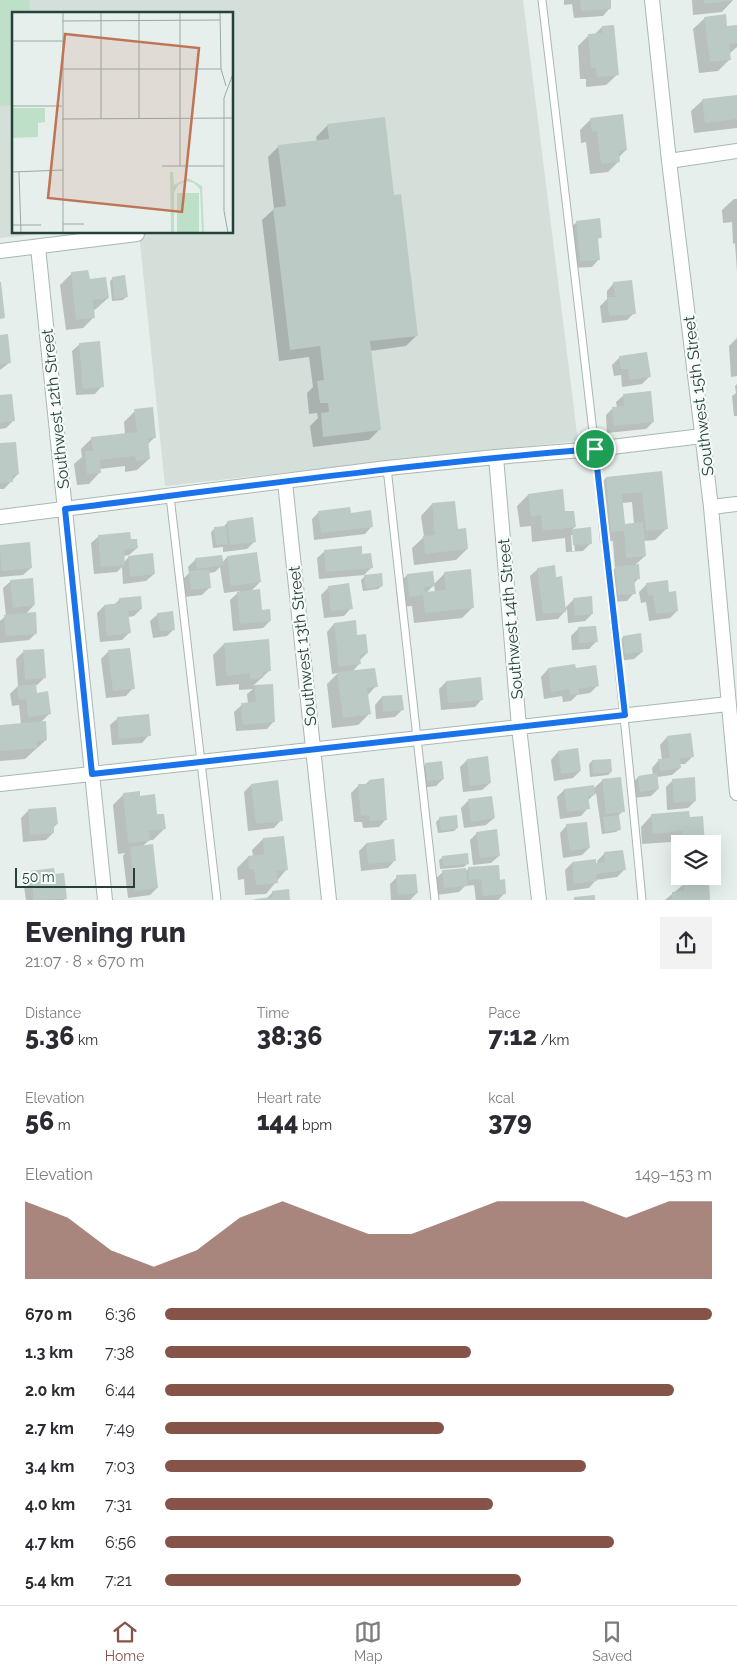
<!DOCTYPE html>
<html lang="en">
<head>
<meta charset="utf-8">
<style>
  :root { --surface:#fff; --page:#f2f2f3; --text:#2b2b33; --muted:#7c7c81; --line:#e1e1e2; --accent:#855347 }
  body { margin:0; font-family:Raleway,sans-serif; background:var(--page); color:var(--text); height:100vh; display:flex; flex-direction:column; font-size:19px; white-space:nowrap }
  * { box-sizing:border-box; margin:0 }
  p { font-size:16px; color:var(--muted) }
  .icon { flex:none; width:28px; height:28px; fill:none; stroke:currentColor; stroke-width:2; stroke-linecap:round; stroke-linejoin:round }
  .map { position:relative; height:900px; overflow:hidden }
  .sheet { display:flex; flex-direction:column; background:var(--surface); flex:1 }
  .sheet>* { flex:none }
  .fabs { position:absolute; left:671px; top:835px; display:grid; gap:10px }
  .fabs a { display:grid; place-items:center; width:50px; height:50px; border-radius:0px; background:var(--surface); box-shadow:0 5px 20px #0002; font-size:25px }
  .scale { position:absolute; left:15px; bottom:12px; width:120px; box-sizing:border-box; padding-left:5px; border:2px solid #24423a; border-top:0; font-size:14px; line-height:18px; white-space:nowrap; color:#24423a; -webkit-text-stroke:4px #f7fbf9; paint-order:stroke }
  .pin { position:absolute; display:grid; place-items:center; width:42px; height:42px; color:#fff; margin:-21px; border:2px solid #fff; border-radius:50%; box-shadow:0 1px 5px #0007 }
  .round { display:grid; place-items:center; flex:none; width:52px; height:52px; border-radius:0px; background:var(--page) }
  .headline { display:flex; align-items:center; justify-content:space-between; height:85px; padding:0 25px }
  h1 { font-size:28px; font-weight:800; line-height:38px }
  .stats { display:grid; grid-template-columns:repeat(3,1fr); gap:8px; height:85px; padding:5px 25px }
  .stats div { display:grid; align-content:center }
  .stats b { font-size:25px; font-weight:800 }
  .stats small { font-size:14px; font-weight:400 }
  .stats p { font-size:14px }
  .chart { height:140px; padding:10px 25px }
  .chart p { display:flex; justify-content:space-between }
  .chart svg { width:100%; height:90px; margin-top:5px; fill:var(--accent); opacity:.7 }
  ul { padding:0 25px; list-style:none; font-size:16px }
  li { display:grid; grid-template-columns:80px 60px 1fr; align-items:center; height:38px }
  li i { height:12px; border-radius:6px; background:var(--accent) }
  .tabs { display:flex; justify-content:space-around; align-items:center; height:70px; border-top:1px solid var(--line); background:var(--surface); font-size:14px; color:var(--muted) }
  .tabs a { display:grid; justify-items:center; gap:2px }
  .tabs .on { color:var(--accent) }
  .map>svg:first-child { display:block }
  .built { fill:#d4dfda }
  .green { fill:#bfe0c8 }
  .shadow { fill:#0003; fill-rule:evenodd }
  .building { fill:#bbcac4 }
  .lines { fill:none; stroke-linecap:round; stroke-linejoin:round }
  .service-casing { stroke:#a8b8b2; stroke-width:9 }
  .minor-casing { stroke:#a8b8b2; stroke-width:16 }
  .service { stroke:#fff; stroke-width:7 }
  .minor { stroke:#fff; stroke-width:14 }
  .route-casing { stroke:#fff; stroke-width:10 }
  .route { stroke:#1a73e8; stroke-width:6 }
  .labels { text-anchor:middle; stroke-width:4.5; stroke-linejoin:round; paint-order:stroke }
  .street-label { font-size:16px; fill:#24423a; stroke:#f7fbf9 }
  .inset-road { fill:none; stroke:#98aaa4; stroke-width:1 }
  .view { fill:#c07456; fill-opacity:0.15; stroke:#c07456; stroke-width:2.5 }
  .inset-edge { fill:none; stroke:#24423a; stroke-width:2.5 }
</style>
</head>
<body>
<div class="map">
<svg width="737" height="900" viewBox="0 0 737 900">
  <rect width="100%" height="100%" fill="#e6efeb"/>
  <path class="built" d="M0 0H523L578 441 165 486 139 233 232 232V14H14V232L51 233 0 238Z"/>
  <path class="green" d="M0 0H29L31 14H14V105L0 106Z"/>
  <path class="shadow" d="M564 0H609L610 8 603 16 574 18 572 4 564 5Z
    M692 0H733L722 12 693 15Z
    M705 18 726 28 737 26V47L729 54V60L718 71 699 73 693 29Z
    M602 27 618 74 606 85 586 87V79H580L578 46 589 35H594Z
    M737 96V128L694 133 691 111 703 100Z
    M591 119 626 150 619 157V161L608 172 590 174 586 142 581 143 580 130Z
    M328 125 393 196 417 335 406 346 370 351 380 429 369 440 313 447 310 426 318 418 317 413 309 414 307 393 313 387 309 357 279 361 262 220 274 209 268 157 279 146 317 141 316 137Z
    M734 199H737V272L735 243 733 244 732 222 723 223 722 210Z
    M577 222 600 237 597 240 599 259 592 267 573 268 569 229Z
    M71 274 88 280 108 298 96 309 93 310 94 317 83 328 66 330 60 285Z
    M113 278 127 296 123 300 112 301 110 281Z
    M614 283 634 313 627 320 602 323 600 306 607 299V291Z
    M0 336 9 363 0 370Z
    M737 338V376L731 377 729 346Z
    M80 344 102 386 95 394 76 395 72 351Z
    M620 357 649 377 642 384 622 387 621 375 614 376 612 365Z
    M737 384V416H734L732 396 736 393 735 386Z
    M624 395 653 422 646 429 607 433 606 415 613 408 617 407 616 402Z
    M0 397 13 421 6 428 0 429Z
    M135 411 155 437 147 445 149 459 137 470 125 472V466L99 469 100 472 89 484 77 485 74 464 82 457 81 449 92 438 125 435 124 422Z
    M0 444 18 474 4 489H0Z
    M661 473 666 529 655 540 643 541 645 556 634 566 639 578 634 583V593L627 601 611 602 608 575 615 568 613 541 600 543 595 489 606 478ZM632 502 634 524 624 525 622 503Z
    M528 495 564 513 575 527 571 530 590 529 591 543 583 551 566 552 565 538 532 542 531 526 520 527 517 506ZM571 535H573L575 551H572Z
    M432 504 457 531 467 549 456 560 414 565 412 548 424 537 421 516Z
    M319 512 350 514 372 526 365 534 314 540 312 519Z
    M228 522 255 541 247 549 223 552V547L213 548 211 532 215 528H222Z
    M99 536 130 541 137 548 129 555 123 556 124 562 129 557 154 574 146 581 123 584 122 567 117 572 94 574 91 543Z
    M29 543 31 568 23 575 0 577V546Z
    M325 551 361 555 371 568 364 575 319 579 317 558Z
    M227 557 260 582 250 592 261 611 270 621 263 628 233 631 230 600 240 591 224 593 220 567 215 572 208 573 210 587 202 595 184 597 182 580 189 573 188 567 196 559 222 563Z
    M538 569 555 578 565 608 574 599 592 614 585 621 568 623 567 609 558 619 536 621 530 576Z
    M445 573 473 607 462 618 414 623 412 606 398 607 396 587 407 575 433 585ZM434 585 435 592 426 593Z
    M365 576 382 586 378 589 363 591 361 580Z
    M11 581 34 605 25 615 36 633 29 640 0 643V621L6 616 3 588Z
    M647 584 677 611 670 618 649 621 646 602 641 603 639 592Z
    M329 587 351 608 344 616 324 618 321 595Z
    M120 599 141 609 134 616 128 617 130 632 122 640 100 642 97 613 104 606 115 604Z
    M158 614 174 629 167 636 153 638 150 621Z
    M355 622 356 637 367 653 359 661V664L352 672 376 686 367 696 369 714 358 725 332 728 327 684 338 673 332 674 327 632 334 624Z
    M578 629 597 641 589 649 572 650 571 636Z
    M623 637 642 652 634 659 618 661 616 644Z
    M224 644 270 670 253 686 271 685 274 721 267 729 236 731 234 712 242 705 248 704 247 694 253 689 239 690V684L216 686 213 655Z
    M109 651 133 688 126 696 106 698 101 659Z
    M23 652 45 677 37 685H35L36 694 49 714 40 723 46 740 25 759 0 761V726L21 724 19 705 12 706 10 694 18 686 16 659Z
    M548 669H575L597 686 590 693 577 695 571 701 563 702 562 696 544 699 541 677Z
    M446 682 482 699 475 707 441 710 439 689Z
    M382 697 402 710 395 717 376 719 375 705Z
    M118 718 149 735 142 743 112 745 110 725Z
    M667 737 693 756 685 764H679L680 768 672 775 657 777 658 789 651 796 633 798 631 785 638 777 653 775 652 768 659 760H662L660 745Z
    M558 752 580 771 573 778 554 781 551 760Z
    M467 760 490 783 482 790 463 792 460 767Z
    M592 761 611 772 608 775 590 777 589 764Z
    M426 764 443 779 436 786 420 788 418 771Z
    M603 780 623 811 618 816 620 829 616 832 602 834 596 793 587 801 588 808 581 816 560 819 557 797 564 790 593 789Z
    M673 780 695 801 688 808 667 810 666 787Z
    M369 781 386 819 379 827 363 828 362 822H354L351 793 358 786 365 785Z
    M277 782 281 820 274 828 248 831 244 792 251 785Z
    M124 794 139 797 165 828 153 840H149L142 847 157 888 150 895 128 898 123 856 125 853 118 854 113 805Z
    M469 800 494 818 486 825 464 828 461 808Z
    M29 810 57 824 53 828V833L46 840 23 842 21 818Z
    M652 815 689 819 704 844H680V876H684L674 877 671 842 642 844 641 827Z
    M439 819 457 828 454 831 438 833 436 822Z
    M567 825 589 848 582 855 563 858 560 833Z
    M477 833 499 856 491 863 473 865 470 840Z
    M263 839 286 870 266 894 245 895 244 879 238 880 237 868 248 857 253 856 252 850Z
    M393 841 395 860 388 868 361 871 359 851 366 844Z
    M605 853 624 870 617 877 596 880 589 888 567 891 565 870 572 863 598 864 597 861Z
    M443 857 468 863 464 867 440 869 439 860Z
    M468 869 499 881 505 893 498 900H476L474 885 465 886 459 892 437 895 435 879 443 872H465Z
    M31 872 54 876 66 898 64 900H26L23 879Z
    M397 877 417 893 410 900H391L390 884Z
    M684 884 709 900H665Z
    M273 892 289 900H250L266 899Z"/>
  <path class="building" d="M580 0H611V9L581 11Z
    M704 0H731V1L704 4Z
    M726 14 727 26 737 25V43L729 44 731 60 710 62 704 17Z
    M614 25 619 75 597 77 596 68H591L588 34 602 33V26Z
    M737 95V119L705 123 702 99Z
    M623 114 627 150 619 151 620 162 601 164 597 131 592 132 590 118Z
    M385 117 394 195 401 194 418 336 370 341 381 430 323 437 321 413 329 412 328 403H320L317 381 324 380 320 346 290 350 273 208 286 206 278 145 329 139 327 124Z
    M600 218 602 238H598L600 260 580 261 576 221Z
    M88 270 90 279 106 277 109 298 93 300 95 318 76 320 71 272Z
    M125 275 128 297 115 299 112 277Z
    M632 280 636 314 609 316 607 297H615L613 282Z
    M0 282H1L5 318 0 319Z
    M8 334 11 363 0 364V335Z
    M100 341 104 387 83 389 79 343Z
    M647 352 651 377 629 380 628 369H621L619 356Z
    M651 391 654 422 614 426 612 407 624 406 623 394Z
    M12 394 15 421 0 423V395Z
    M153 407 156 438H148L150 459 136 461 135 456 100 460 101 473 87 474 85 451H93L91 437 137 432 134 409Z
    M16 442 19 474 12 475 13 482 0 483V443Z
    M662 471 668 529 646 531 642 492 622 494 625 524 643 522 646 556 626 558 624 531 611 532 606 477Z
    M563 489 565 511H574L576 527 543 531 541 515 531 517 528 494Z
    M455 501 458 529 466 528 468 549 425 554 423 536 435 535 432 503Z
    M350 507 351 513 371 510 373 527 321 533 318 511Z
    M253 517 256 542 230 545 227 521Z
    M226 526 228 544 216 545 214 527Z
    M591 527 592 544 573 545 572 529Z
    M130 532 131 539H137L138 548 124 550 125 565 101 567 98 535Z
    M30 542 32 568 1 571 0 545Z
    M362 546V554L371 553 373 568 326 572 324 550Z
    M257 552 261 582 231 586 227 556Z
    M153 553 155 574 130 577 128 556Z
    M222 555 224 565 197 569 195 558Z
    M639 564 640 579H634L636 594 618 595 615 567Z
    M555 565 556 577 562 576 566 612 543 614 537 568Z
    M209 569 211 588 191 590 189 571Z
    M471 569 474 608 425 613 423 595 409 597 407 574 433 571 435 586 424 587 425 592 446 590 444 572Z
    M382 573 383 586 366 589 364 575Z
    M33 578 35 605 13 608 10 580Z
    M668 580 669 592 676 591 678 611 656 614 653 595 648 596 646 583Z
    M349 583 353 609 331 611 328 586Z
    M260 589 262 610 270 609 271 621 240 624 237 592Z
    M141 596 142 609 128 611 131 633 107 636 104 605 120 603 119 598Z
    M592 596 593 614 575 616 573 598Z
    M173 611 175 630 160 631 157 613Z
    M36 612 37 634 6 636 4 615Z
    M356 620 357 635 366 634 368 653 359 655 361 664 339 667 334 623Z
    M596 626 598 642 579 643 578 627Z
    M641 633 643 652 625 654 623 636Z
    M269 639 271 671 263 672V678L250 679V673L227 676 224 643Z
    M130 648 135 689 113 691 108 650Z
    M44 649 46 678 25 680 23 650Z
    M575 664 576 668 596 665 599 686 579 689V694L570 695 569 689 551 692 548 668Z
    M375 668 378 687 367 688 371 714 343 718 337 672Z
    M481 677 483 700 448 703 446 681Z
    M36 684 37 693 48 691 51 714 28 717 26 699 19 700 17 686Z
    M273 684 275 722 243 725 241 703 256 702 254 685Z
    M402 695 404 710 383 712 382 696Z
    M149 714 151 736 119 739 117 717Z
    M46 721 47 740 37 741V748L0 751V725Z
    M691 733 694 757 680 758 681 768 660 771 658 759 670 758 667 736Z
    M578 748 581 771 561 774 558 751Z
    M488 756 491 783 470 786 467 759Z
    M611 759 612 772 593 774 592 760Z
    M442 761 444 779 427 781 425 763Z
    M657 773 659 789 640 792 638 776Z
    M621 777 625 812 606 814 602 779Z
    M695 777 696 801 674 803 672 779Z
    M384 778 387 820 370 821 369 815 361 816 358 784H369V780Z
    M278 780 283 821 256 824 251 784Z
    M594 785 595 795 588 796 590 809 567 812 564 789Z
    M140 791V796L155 794 157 814H164L166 829 149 831 150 841 128 843 123 793Z
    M492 796 495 818 471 822 468 799Z
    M56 807 58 824H54V833L30 835 28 809Z
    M689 811 690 817 703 816 705 844H683L682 831 653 834 651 814Z
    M457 815 458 828 441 831 439 817Z
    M619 815 621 830 605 832 603 817Z
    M587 822 590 848 570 851 566 824Z
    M497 829 500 856 480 858 476 832Z
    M284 836 288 870 277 871 278 883 256 885 254 869H249L248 856 264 854 263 838Z
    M394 839 396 861 368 864 366 843Z
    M153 844 158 888 135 891 130 847Z
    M623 850 626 870 596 874 597 881 574 884 572 862 596 859V863L605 862 604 852Z
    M468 853 469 864 443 866 442 856Z
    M499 865 500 880 505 879 506 894 483 896 481 879 469 880 468 867Z
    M54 868 55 874 64 873 67 899 34 900 30 871Z
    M466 868 468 886 444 888 442 870Z
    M416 874 418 893 398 895 396 875Z
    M709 881 710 900H672V892L684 891 683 883Z
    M289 889 290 900H255V899L273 897 272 891Z
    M595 895V900H574V897Z"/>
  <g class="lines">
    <defs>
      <path id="service" d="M542 0C578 300 614 599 642 900
        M387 468 435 900
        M170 496 217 900"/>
      <path id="minor" d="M652 0 669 161 711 507 737 793
        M669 161 737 151
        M38 247 105 900
        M0 251 137 234
        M496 457 519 727 539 900
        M285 482 329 900
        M711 507 737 504
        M0 517 387 468 496 457 595 449 702 436
        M0 784 728 704"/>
    </defs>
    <use href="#service" class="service-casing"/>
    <use href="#minor" class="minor-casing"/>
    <use href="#service" class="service"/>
    <use href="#minor" class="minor"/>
  </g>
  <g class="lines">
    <defs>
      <path id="route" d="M595 449 625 715 92 774 65 509C242 487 418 463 595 449Z"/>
    </defs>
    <use href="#route" class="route-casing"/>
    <use href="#route" class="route"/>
  </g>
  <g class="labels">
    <g class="street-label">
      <text transform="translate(698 396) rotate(-97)" y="6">Southwest 15th Street</text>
      <text transform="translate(55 409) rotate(-96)" y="6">Southwest 12th Street</text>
      <text transform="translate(510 619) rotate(-95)" y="6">Southwest 14th Street</text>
      <text transform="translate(302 646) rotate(-96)" y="6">Southwest 13th Street</text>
    </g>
  </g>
  <g transform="translate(12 12)">
    <rect width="221" height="221" fill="#e6efeb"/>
    <path d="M0 96H33V110L26 111V125L0 126ZM158 160H161L162 173 176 166 190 174 192 221H190L188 177 182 171 174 169 166 173 162 181V221H159ZM165 181H187V221H165Z" fill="#bfe0c8"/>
    <path class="inset-road" d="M51 0V221M127 0V107M208 0 209 57 214 74M51 9 208 8M0 29H51M51 57H209M0 94H50M50 107 222 106M89 107V0M150 154H212M168 154V0M0 160 51 158M7 160 9 221M51 212H72M0 213H29M216 221 212 199V86L222 59"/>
    <path class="view" d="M53 22 187 36 170 200 36 186Z"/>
    <rect width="221" height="221" class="inset-edge"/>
  </g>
</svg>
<div class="fabs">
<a><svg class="icon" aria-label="layers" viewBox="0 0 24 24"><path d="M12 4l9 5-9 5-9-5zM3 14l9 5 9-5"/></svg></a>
</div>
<div class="scale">50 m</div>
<div class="pin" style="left:595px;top:449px;background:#1e9e55"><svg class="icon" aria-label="arrive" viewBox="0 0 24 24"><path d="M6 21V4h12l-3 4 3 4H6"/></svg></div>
</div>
<section class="sheet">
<div class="headline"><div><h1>Evening run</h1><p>21:07 · 8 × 670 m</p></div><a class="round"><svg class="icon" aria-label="share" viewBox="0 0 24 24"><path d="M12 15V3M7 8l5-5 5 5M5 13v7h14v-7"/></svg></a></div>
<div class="stats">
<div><p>Distance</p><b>5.36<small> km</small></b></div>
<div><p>Time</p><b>38:36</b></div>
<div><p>Pace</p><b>7:12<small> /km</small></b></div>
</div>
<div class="stats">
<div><p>Elevation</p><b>56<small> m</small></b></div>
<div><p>Heart rate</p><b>144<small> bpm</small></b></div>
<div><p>kcal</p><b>379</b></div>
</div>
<div class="chart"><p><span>Elevation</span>149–153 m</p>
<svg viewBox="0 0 160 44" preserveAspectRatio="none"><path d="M0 44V6L10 14L20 30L30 38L40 30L50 14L60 6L70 14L80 22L90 22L100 14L110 6L120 6L130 6L140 14L150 6L160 6V44z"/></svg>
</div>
<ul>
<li><b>670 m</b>6:36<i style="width:100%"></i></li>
<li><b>1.3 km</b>7:38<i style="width:56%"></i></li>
<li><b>2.0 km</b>6:44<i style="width:93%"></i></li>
<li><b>2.7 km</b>7:49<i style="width:51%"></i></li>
<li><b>3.4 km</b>7:03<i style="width:77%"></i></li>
<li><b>4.0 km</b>7:31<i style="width:60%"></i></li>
<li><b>4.7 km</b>6:56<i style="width:82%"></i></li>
<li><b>5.4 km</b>7:21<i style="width:65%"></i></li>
</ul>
</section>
<nav class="tabs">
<a class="on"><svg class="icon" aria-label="home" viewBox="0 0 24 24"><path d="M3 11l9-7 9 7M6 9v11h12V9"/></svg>Home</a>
<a><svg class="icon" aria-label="map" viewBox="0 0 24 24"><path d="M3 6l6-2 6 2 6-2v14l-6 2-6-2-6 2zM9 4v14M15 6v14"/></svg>Map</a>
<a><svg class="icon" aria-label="saved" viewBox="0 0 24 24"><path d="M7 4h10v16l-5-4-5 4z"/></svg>Saved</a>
</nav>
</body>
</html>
